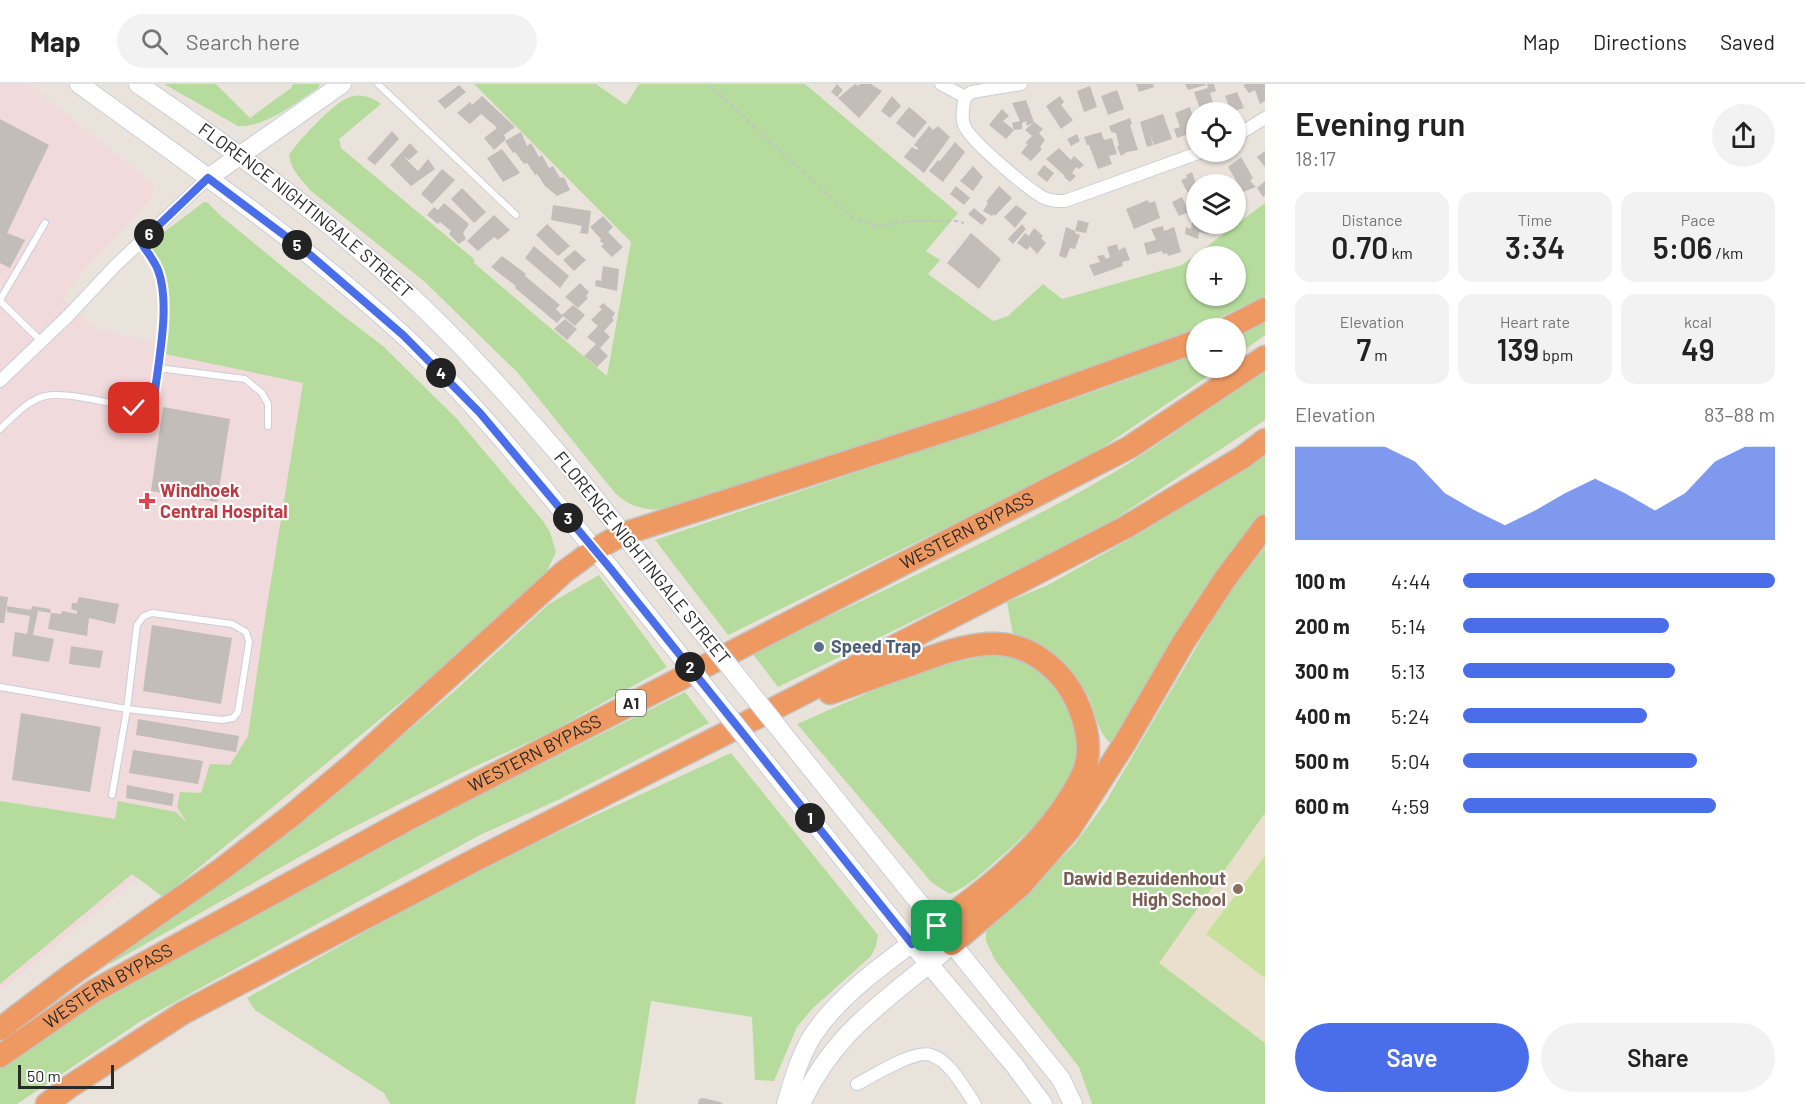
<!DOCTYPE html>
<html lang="en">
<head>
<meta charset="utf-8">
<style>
  :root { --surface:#fff; --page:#f2f2f2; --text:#222; --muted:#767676; --line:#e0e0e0; --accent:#4a6ee9 }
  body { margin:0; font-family:Barlow,sans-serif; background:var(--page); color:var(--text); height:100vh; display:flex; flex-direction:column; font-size:22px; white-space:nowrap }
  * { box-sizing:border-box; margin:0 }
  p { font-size:20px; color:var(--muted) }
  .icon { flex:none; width:33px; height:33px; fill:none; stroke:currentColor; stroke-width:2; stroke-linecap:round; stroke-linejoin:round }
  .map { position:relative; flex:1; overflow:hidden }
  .drawer { display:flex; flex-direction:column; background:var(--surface); width:540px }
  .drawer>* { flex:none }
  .buttons { position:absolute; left:1186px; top:18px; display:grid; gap:12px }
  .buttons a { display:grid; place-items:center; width:60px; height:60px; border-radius:50%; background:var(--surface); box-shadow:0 2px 4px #0004; font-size:30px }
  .scale { position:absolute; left:18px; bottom:15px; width:96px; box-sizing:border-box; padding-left:6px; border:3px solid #292929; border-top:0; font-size:16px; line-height:21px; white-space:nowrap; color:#292929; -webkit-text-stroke:4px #fff; paint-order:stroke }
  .pin { position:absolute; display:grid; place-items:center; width:51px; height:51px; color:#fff; margin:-26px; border-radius:12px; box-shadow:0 3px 9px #0006 }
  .km { position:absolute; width:30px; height:30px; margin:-15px; border-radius:50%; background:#222; color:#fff; font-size:16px; line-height:30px; text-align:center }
  .round { display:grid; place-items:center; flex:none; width:63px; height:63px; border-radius:32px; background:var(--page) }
  .overview { display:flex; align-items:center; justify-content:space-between; height:102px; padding:0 30px }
  h1 { font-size:33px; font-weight:600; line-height:45px }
  .metrics { display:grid; grid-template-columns:repeat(3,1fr); gap:9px; height:102px; padding:6px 30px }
  .metrics div { display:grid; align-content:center; border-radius:15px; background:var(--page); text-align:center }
  .metrics b { font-size:30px; font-weight:600 }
  .metrics small { font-size:16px; font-weight:400 }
  .metrics p { font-size:16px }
  .chart { height:168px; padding:12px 30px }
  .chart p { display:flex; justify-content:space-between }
  .chart svg { width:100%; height:108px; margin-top:6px; fill:var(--accent); opacity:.7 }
  .button { display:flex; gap:12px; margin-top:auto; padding:12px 30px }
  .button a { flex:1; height:69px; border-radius:36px; background:var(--accent); color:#fff; font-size:24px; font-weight:600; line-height:69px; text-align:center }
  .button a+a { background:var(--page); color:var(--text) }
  ul { padding:0 30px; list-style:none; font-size:20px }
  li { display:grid; grid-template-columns:96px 72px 1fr; align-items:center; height:45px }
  li i { height:15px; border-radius:8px; background:var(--accent) }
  header { display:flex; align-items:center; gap:36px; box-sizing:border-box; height:84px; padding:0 30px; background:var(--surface); border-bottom:2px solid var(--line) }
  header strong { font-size:28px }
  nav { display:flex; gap:33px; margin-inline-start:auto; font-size:21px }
  .search { width:420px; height:54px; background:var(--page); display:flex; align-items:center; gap:15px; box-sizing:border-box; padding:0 21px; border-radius:33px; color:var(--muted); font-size:22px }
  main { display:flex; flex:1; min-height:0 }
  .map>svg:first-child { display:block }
  .education { fill:#eadfcd }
  .medical { fill:#f0dadc }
  .green { fill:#b5dc9d; fill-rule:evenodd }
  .pitch { fill:#c6e29a }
  .building { fill:#c2bdb8 }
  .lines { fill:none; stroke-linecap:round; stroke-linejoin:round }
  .lane-casing { stroke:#caced9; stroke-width:8 }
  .street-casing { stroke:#caced9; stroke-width:14 }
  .secondary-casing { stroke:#caced9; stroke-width:20 }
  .highway-casing { stroke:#c3c3c3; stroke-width:25 }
  .path { stroke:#c3c3c3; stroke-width:2; stroke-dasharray:4.5 3; stroke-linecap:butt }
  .lane { stroke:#fff; stroke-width:6 }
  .street { stroke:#fff; stroke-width:12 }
  .secondary { stroke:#fff; stroke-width:18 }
  .highway { stroke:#ef9962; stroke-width:22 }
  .secondary-bridge-casing { stroke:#caced9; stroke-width:20; stroke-linecap:butt }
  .secondary-bridge { stroke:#fff; stroke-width:18 }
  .route-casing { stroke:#fff; stroke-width:12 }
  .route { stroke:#4a6ee9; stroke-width:8 }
  .health-dot { fill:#e0444e; stroke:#fff; stroke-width:2 }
  .service-dot { fill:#5c6f8a; stroke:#fff; stroke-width:2 }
  .education-dot { fill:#8d6e63; stroke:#fff; stroke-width:2 }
  .labels { text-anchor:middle; stroke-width:4.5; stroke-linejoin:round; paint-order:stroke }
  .shield { fill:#fff; stroke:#696969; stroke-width:1.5 }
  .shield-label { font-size:16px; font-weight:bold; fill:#292929 }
  .street-label { font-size:18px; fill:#292929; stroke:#fff }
  .health-label { font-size:18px; font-weight:bold; fill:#be3a42; stroke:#fff; text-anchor:start }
  .service-label { font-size:18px; font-weight:bold; fill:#4e5e75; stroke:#fff; text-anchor:start }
  .education-label { font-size:18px; font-weight:bold; fill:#785e54; stroke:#fff; text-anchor:end }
</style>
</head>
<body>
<header>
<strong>Map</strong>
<div class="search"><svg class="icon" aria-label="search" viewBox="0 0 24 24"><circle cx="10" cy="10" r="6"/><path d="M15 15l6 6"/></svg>Search here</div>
<nav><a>Map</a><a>Directions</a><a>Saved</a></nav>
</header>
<main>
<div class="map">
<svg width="1265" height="1020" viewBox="0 0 1265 1020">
  <rect width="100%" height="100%" fill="#eae3dc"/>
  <path class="education" d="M1265 730V959L1158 879Z"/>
  <path class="medical" d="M0 0H29L154 101 152 115 80 190 62 214 96 245 312 293 356 614 0 907Z"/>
  <path class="green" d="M164 0H216L250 34 291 4 293 0H320L318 4C295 19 267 43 238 42Z
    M474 0H596L626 21 639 0H805L958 129 926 167 940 176 928 190 993 237 1008 232 1043 200 1062 215 1182 181 1265 119V212L1177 254 1039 305 668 425C647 427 631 424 615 409L517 288 425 198 311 107C301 95 291 87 289 71 299 56 334 18 350 13 361 9 373 13 381 20L339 55 341 64 474 175V179L607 292 631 158ZM1197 172H1236V212H1197Z
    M204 118 208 119 222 133 337 227 383 262 457 335 543 437 550 448 556 468 547 487 482 549 417 605 163 813 132 790 0 900V717L115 735 118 717 176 728 187 739 177 723 180 708 201 709 210 680 230 681 248 652 265 534 303 299 165 270 168 205 152 167V159L159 152Z
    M1265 233V251L1236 272V248Z
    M1197 265V284H1220L1081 378 1001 419 931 451 728 551 655 456 1068 317 1135 293Z
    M1265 284V336L1118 433 1071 460 778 603 752 569C864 515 978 464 1087 404 1149 370 1207 325 1265 284Z
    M1265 368V431L1113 658H1109C1097 646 1096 631 1090 616 1073 579 1046 569 1013 551L1007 518 1048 501 1144 447Z
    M1265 463V729L1159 879 1265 959V1020H1092L1079 983 995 876 986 857V849L991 838 1029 807 1075 760 1105 719 1224 516Z
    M599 491 667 583 549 649 465 687 340 750 110 880 108 873 293 740 380 671 459 603 549 520Z
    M999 570C1014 575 1029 579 1042 588 1071 608 1085 654 1071 687 1058 719 1031 746 1005 769 987 784 972 801 950 810L932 799 797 640 922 585 970 575Z
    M685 608 709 639 560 715 480 751 213 897 141 937 17 1020H0V982L81 925 445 723 538 682Z
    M731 669 878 851 876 862 871 872 813 924 797 943 774 997 755 996 752 933 651 917 635 1020H390L384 1009 255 926 247 914 406 825 539 757Z"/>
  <path class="pitch" d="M1265 772V894L1206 850Z"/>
  <path class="building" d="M837 0 843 6 837 13 831 8Z
    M855 0 858 2 860 0H871L882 7 859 34 838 14Z
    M1136 0H1153L1154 3 1139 8Z
    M1185 0H1205L1206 1 1188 6Z
    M1207 0H1214L1216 7 1210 9 1216 28H1201L1194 8 1208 4Z
    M1246 0H1265V17L1260 20 1255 6 1249 9 1243 1Z
    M459 1 466 8 445 25 438 17Z
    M1090 2 1097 23 1084 28 1077 7Z
    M1117 6 1124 25 1108 31 1101 12Z
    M1237 8 1244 24 1231 28 1225 12Z
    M482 12 515 43 504 51 506 55 494 66 484 54 497 44 494 41 481 30 470 40 457 29 470 18 472 21Z
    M892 12 901 22 890 34 881 27Z
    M1060 12 1064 18 1061 21 1073 36 1061 45 1046 22Z
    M1026 16 1034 38 1027 42 1026 37 1022 39V45L1014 46 1012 39 1020 37 1012 19Z
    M909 23 927 38 914 54 896 39Z
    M1190 23 1197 47 1177 54 1174 45 1180 43 1175 29Z
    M1002 25 1009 32 1003 37 1014 46 1006 55 989 41Z
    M1163 30 1172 55 1154 61 1149 48 1153 61 1147 63 1140 38Z
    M1130 34 1132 40 1130 41 1138 66 1127 68 1121 72 1117 63 1119 61 1116 49 1111 48 1109 42Z
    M0 35 49 61 7 149 25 156 10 184 0 179Z
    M1034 38 1043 45 1039 49 1045 56 1040 63 1042 65 1031 77 1021 69 1028 60 1025 59 1032 52 1025 46Z
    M929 42 933 46 938 42 950 53 924 89 904 73 912 63 917 66 918 64 914 61Z
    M392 47 399 55 375 81 367 75Z
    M521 48 527 62 531 59 539 73 542 71 549 84 553 82 560 94 564 93 570 106 557 112 545 102 537 90 535 91 527 79 524 80 515 68 513 69 505 57Z
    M1101 48 1104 56 1112 54 1117 70 1109 72 1112 80 1098 85 1089 61H1087L1084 53Z
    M1077 50 1080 57 1071 62 1067 55Z
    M955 58 965 68 943 98 929 87 938 76 940 77Z
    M410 59 418 68 409 76 403 72 418 87 428 75 435 85 411 102 390 81Z
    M1059 64 1071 76 1074 72 1084 81 1079 85 1076 83 1072 89 1076 92 1070 98 1064 93 1065 92 1046 75Z
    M502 65 520 89 503 98 487 74Z
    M1265 67V83L1257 73Z
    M1241 73 1253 94 1250 97 1256 103 1243 108 1228 83Z
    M1044 81 1054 89 1047 98 1037 90Z
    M973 82 983 93 973 107 960 97Z
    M442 85 455 96 432 120 421 110Z
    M1192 88 1196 100 1201 96 1203 100H1197V114L1192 117 1181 96 1187 94 1186 91Z
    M1225 92 1230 100H1216V97Z
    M1265 97V112L1263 113 1257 104Z
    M956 102 970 114 964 121 950 110Z
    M999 102 1012 114 995 132 994 130 992 132 983 127 988 119 986 118Z
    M462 104 486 128 474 139 451 115Z
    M1182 113 1186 122 1197 118V125L1179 132 1172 118Z
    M1148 116 1149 119 1155 117 1160 134 1134 145 1126 125Z
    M444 119 469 140 463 149 466 155 459 160 449 150 451 147 440 138 438 140 427 131 434 123 438 126Z
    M553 121 591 127 588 150 580 149 582 142 551 136Z
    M1016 121 1027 129 1015 144 1004 133Z
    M974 124 987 135 982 141 968 130Z
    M494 131 510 146 498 156 494 153 478 167 467 157Z
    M1193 131 1197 132V140H1215L1214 144 1209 150 1199 148 1198 155 1185 150 1186 143 1191 145Z
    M603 132 613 143 608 148 623 163 612 173 601 162 604 160 600 157 601 155 590 143Z
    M1078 136 1089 139 1086 149 1075 147V149L1080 151 1075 165 1070 164 1066 174 1059 172 1066 143 1075 147Z
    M547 140 570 162 558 172 536 151Z
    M1022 140 1026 145 1013 160 1008 155Z
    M1163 142 1164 147 1174 143 1181 168 1168 172 1167 169 1163 170 1162 167 1147 171 1144 159 1156 156 1151 145Z
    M1034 144 1043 152 1041 154 1046 159 1037 170 1030 162 1027 166 1017 159 1025 149 1029 152Z
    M971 149 1001 175 979 205 947 179Z
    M1117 160 1120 171 1119 166 1125 163 1130 176 1122 178 1123 182 1094 192 1089 181 1100 178 1097 172 1104 171 1106 175 1110 173 1107 163Z
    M534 162 569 192 560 204 525 174Z
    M575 166 586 176 574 187 563 176Z
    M502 172 526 190 525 192 560 221 556 225 562 231 573 221 585 231 575 242 563 232 557 239 515 204 516 202 491 183Z
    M603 182 619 185 617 207 595 202 596 196 601 197Z
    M580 199 589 208 586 212 588 214 578 224 565 213Z
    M603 219 615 229 612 234 614 236 604 247 610 253 600 264 608 272 597 283 584 272 596 260 587 253 598 242 591 236 602 225 599 223Z
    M565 235 577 245 567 256 554 245Z
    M163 323 230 335 217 418 151 407Z
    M0 512 8 513 4 539H0Z
    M79 513 119 520 115 540 89 534 87 552 48 545 51 529 38 527 33 551 54 555 49 578 12 572 15 548 27 550 30 532 7 528V522L31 526 32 522 50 525 51 529 61 530 62 527 77 530V527L71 525 72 519H77Z
    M152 541 232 554 221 620 143 607Z
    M71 562 103 567 100 584 69 580Z
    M21 629 101 643 90 708 12 696Z
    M138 635 239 652 236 668 136 651Z
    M133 666 203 677 198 700 129 689Z
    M127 701 174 710 172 722 126 714Z
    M703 1014 720 1018 723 1020H698L699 1015Z"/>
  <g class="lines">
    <defs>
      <path id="lane" d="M378 0 516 131
        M0 216 45 139
        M0 217 41 257
        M158 284 245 295 262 309 268 320V342
        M0 345C13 333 28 316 45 312 66 307 112 320 134 324L144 323 155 315C158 277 171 222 158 186 154 176 147 167 141 158
        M0 603 127 625 222 636 233 634 238 628 249 558 246 548 232 540 152 529 144 532 137 541 127 625 112 711"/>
      <path id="street" d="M941 0 965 13
        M1021 0 972 8 965 13C963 22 961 32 964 41 970 57 1026 103 1042 113 1050 117 1057 117 1065 117L1201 68
        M1236 52 1265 34
        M0 297 68 232 115 182 208 94
        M857 1000C873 992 915 965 931 971 950 977 964 1004 975 1020"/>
      <g id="secondary">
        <path d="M79 0C189 80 302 158 402 250 479 321 543 405 610 484"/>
        <path id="s1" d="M138 0C229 62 319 128 401 203 461 258 516 320 569 382 592 410 614 439 637 467"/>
        <path d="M208 94 342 0"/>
        <path d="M797 667 1061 995 1073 1020"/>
        <path d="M770 684 912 860 1015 982 1043 1020"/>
        <path d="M786 1020C793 997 800 971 813 951 842 907 895 872 937 841"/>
        <path d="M801 1020C836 943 892 914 952 860"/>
      </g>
      <g id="highway">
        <path d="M1228 244 1265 225"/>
        <path d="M830 609C858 599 885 589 912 580 937 571 960 562 987 560 1019 558 1045 573 1065 598 1081 619 1094 658 1085 684 1079 702 1066 720 1055 735 1022 778 981 809 937 841"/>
        <path d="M952 860 1020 802 1069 746 1126 657 1183 559 1225 495 1265 442"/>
        <path d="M0 945 71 891 222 785 291 732 353 680 564 488 594 466 623 450 978 336 1197 257"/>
        <path id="s2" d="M0 972 94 907 408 735 1130 363 1265 273"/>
        <path d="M47 1020 69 1003 183 929 477 775 750 637 1126 443 1243 373 1265 356"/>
      </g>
    </defs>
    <use href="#lane" class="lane-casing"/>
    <use href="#street" class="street-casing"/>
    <use href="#secondary" class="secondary-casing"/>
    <use href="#highway" class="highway-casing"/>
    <path class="path" d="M708 0 854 135 877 142 911 137H957L964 139"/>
    <use href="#lane" class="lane"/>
    <use href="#street" class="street"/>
    <use href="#secondary" class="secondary"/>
    <use href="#highway" class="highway"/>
    <defs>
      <path id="secondary-bridge" d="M637 467 797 667
        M610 484 770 684"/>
    </defs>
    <use href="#secondary-bridge" class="secondary-bridge-casing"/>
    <use href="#secondary-bridge" class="secondary-bridge"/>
  </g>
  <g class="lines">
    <defs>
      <path id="route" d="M134 324 144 323 154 315C158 278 171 220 158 186 154 176 146 167 141 158L208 94 308 169 403 251 480 329 610 484 912 860 937 842"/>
    </defs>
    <use href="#route" class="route-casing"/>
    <use href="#route" class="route"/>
  </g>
  <path class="health-dot" d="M144 408h6v6h6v6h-6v6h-6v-6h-6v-6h6z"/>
  <circle class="service-dot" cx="819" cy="563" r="6"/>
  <circle class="education-dot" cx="1238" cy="805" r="6"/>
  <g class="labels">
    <rect class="shield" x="616" y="606" width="30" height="26" rx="4.5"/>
    <g class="shield-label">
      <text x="631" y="625">A1</text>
    </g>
    <g class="street-label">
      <text dy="6" stroke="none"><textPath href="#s1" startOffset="210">FLORENCE NIGHTINGALE STREET</textPath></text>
      <text dy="6" stroke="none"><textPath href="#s2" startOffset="1101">WESTERN BYPASS</textPath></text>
      <text transform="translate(642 474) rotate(51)" y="6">FLORENCE NIGHTINGALE STREET</text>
      <text dy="6" stroke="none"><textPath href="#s2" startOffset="615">WESTERN BYPASS</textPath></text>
      <text dy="6" stroke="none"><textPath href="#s2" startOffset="129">WESTERN BYPASS</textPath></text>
    </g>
    <g class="health-label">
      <text x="160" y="413">Windhoek<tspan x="160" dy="21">Central Hospital</tspan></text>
    </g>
    <g class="service-label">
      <text x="831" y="569">Speed Trap</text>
    </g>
    <g class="education-label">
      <text x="1226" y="801">Dawid Bezuidenhout<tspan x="1226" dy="21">High School</tspan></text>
    </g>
  </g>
</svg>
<div class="buttons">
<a><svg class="icon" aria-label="locate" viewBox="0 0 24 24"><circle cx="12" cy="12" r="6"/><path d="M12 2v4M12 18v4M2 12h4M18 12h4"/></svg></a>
<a><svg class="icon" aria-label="layers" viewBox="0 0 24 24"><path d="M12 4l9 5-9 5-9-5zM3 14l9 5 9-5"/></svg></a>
<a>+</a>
<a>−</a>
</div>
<div class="scale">50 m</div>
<div class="pin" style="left:937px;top:842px;background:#1e9e55"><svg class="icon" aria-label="arrive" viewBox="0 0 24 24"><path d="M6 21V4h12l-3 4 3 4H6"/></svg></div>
<div class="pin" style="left:134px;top:324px;background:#d93025"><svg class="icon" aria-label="check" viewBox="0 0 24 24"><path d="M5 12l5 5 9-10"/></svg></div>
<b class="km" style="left:810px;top:734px">1</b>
<b class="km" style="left:690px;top:583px">2</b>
<b class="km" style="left:568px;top:434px">3</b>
<b class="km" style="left:441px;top:289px">4</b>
<b class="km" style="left:297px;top:161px">5</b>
<b class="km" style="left:149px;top:150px">6</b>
</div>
<section class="drawer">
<div class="overview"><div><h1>Evening run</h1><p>18:17</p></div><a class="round"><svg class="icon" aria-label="share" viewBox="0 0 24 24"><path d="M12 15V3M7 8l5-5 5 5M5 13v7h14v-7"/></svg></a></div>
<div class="metrics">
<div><p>Distance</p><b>0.70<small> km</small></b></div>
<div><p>Time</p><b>3:34</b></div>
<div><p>Pace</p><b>5:06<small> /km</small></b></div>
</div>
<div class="metrics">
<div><p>Elevation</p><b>7<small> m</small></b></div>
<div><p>Heart rate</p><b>139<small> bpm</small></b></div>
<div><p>kcal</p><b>49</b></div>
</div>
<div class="chart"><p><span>Elevation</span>83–88 m</p>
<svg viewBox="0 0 160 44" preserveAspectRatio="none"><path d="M0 44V6L10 6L20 6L30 6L40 12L50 25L60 32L70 38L80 32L90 25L100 19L110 25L120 32L130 25L140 12L150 6L160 6V44z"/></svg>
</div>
<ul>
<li><b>100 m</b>4:44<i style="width:100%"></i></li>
<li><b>200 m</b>5:14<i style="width:66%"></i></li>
<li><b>300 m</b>5:13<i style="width:68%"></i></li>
<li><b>400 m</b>5:24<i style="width:59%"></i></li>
<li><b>500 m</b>5:04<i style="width:75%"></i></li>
<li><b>600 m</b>4:59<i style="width:81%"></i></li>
</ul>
<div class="button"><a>Save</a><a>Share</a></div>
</section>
</main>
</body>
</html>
